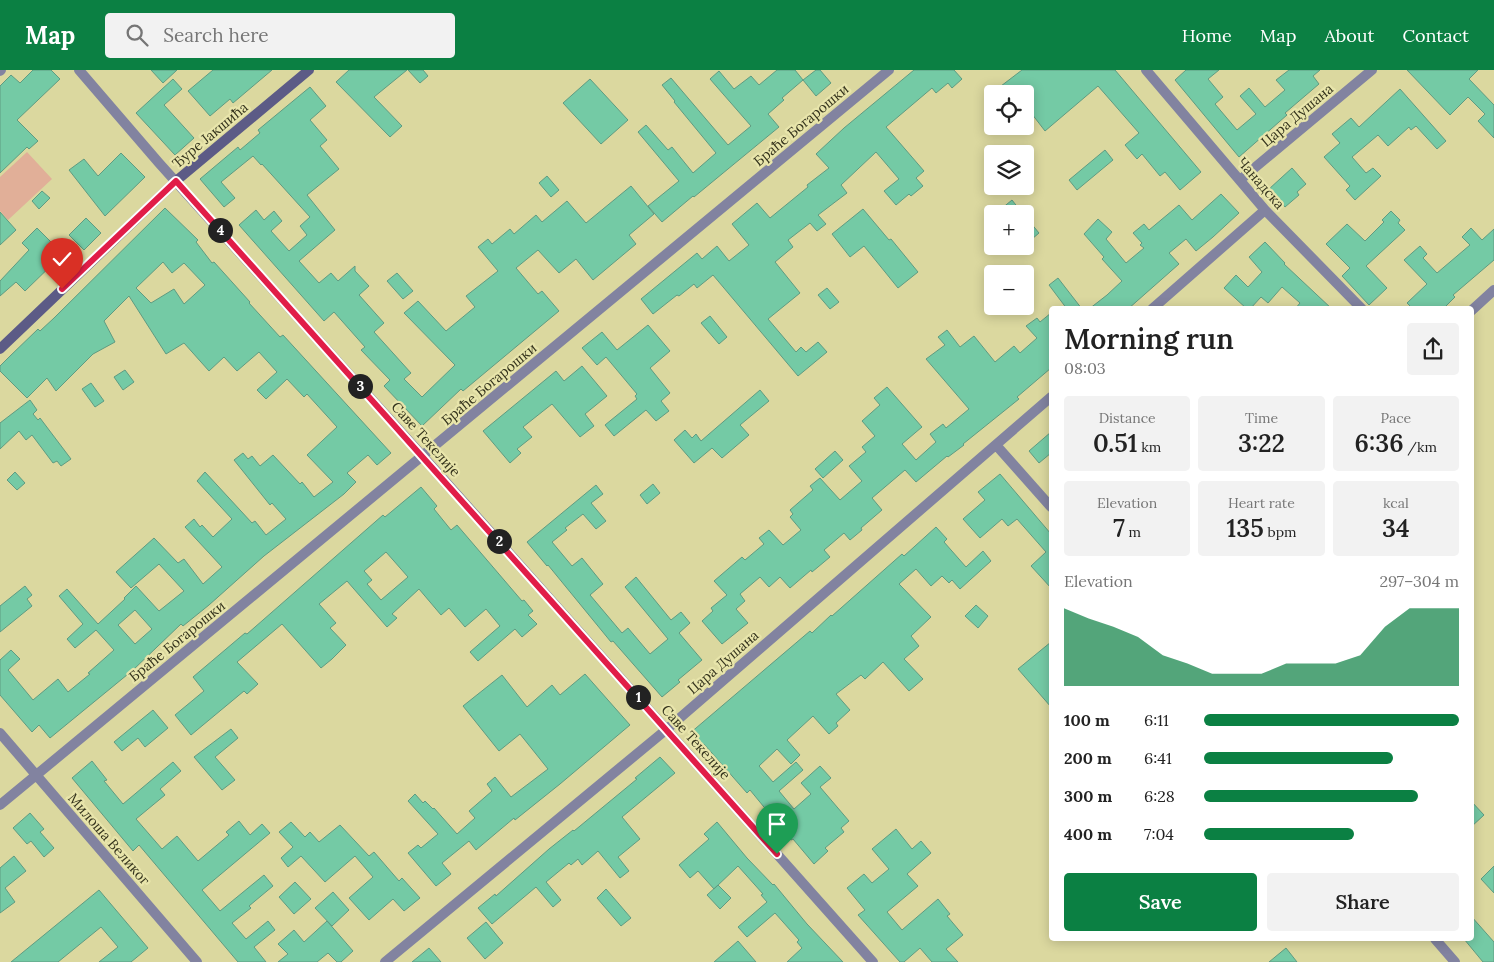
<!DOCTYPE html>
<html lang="en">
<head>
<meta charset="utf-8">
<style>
  :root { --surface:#fff; --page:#f2f2f2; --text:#222; --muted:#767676; --accent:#0b8043 }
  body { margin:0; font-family:Lora,serif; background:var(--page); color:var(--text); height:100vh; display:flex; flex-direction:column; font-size:19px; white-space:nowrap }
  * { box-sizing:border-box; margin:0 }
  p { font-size:16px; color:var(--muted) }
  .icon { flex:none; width:28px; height:28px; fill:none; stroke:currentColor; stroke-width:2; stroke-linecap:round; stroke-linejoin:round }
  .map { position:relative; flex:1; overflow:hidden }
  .side { position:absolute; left:1049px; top:236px; width:425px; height:635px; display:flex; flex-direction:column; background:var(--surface); border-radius:5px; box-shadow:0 2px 12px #0003 }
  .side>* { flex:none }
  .fabs { position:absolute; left:984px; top:15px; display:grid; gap:10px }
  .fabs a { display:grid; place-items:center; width:50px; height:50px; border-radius:5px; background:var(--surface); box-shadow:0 2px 12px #0003; font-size:25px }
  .pin { position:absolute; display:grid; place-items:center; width:42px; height:42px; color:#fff; margin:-51px -21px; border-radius:50% 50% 50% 0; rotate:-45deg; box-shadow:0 0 5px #0007 }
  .pin .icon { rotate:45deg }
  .km { position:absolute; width:25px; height:25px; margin:-12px; border-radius:50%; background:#222; color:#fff; font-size:14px; line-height:25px; text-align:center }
  .round { display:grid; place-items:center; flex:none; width:52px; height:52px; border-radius:5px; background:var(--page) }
  .head { display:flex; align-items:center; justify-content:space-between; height:85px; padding:0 15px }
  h1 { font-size:28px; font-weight:600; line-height:38px }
  .metrics { display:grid; grid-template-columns:repeat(3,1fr); gap:8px; height:85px; padding:5px 15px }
  .metrics div { display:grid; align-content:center; border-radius:5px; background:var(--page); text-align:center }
  .metrics b { font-size:25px; font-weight:600 }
  .metrics small { font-size:14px; font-weight:400 }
  .metrics p { font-size:14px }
  .chart { height:140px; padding:10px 15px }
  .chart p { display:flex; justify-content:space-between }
  .chart svg { width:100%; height:90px; margin-top:5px; fill:var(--accent); opacity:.7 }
  .action { display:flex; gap:10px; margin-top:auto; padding:10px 15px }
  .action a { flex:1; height:58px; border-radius:5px; background:var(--accent); color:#fff; font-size:20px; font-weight:600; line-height:58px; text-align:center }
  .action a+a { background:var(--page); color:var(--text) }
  ul { padding:0 15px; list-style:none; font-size:16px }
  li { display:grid; grid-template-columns:80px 60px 1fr; align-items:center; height:38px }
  li i { height:12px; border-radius:6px; background:var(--accent) }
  header { display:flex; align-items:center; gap:30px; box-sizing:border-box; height:70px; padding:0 25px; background:var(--accent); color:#fff }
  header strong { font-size:24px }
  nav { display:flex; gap:28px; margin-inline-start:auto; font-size:18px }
  .search { width:350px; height:45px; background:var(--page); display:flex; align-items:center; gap:12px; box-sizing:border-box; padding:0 18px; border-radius:5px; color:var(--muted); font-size:19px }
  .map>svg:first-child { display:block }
  .green { fill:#e1af98 }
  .building { fill:#74caa5; stroke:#5f9b81; fill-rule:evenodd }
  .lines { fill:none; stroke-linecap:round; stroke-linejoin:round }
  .minor { stroke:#8283a0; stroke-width:10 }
  .secondary { stroke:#5c5b86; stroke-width:10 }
  .route-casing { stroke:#fff; stroke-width:10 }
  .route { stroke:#e11d48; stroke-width:6 }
  .labels { text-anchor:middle; stroke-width:4.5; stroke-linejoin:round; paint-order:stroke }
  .street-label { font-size:14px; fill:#34331c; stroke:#e8e5ab }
</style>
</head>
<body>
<header>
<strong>Map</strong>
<div class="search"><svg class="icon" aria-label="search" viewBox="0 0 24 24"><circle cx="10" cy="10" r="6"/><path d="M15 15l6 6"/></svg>Search here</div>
<nav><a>Home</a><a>Map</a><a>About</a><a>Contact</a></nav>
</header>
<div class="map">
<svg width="1494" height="892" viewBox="0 0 1494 892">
  <rect width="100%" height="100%" fill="#dbd89f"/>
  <path class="green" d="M27 82 52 109 8 150 0 141V107Z"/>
  <path class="building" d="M33 0H51L60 9 17 50 38 71 29 79 27 77 0 103V16L11 5 20 13Z
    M151 0H177L163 13Z
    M213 0H272L233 33 230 29 210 46 188 21Z
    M349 0H407L374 27 402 56 390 67 336 12Z
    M408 0H423L428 6 420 13Z
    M777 0H795L803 10 782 28 784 30 768 44 779 57 694 127 693 126 662 152 648 136 679 111 638 62 646 55 668 80 672 77 693 103 716 83 674 32 675 31 662 15 671 8 728 75 751 56 710 9 719 1 734 19 751 6 759 15Z
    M816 0H820L831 13 816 26 803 10Z
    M914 0H954L962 9 952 18 948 13 936 23 932 18 886 57 924 101 916 108 923 116 911 126 909 124 896 135 884 121 899 109 876 82 841 115 847 123 818 145 826 154 817 161 810 153 788 170 793 177 775 192 800 223 768 249 796 282 801 277 806 282 818 272 827 282 798 306 713 205 697 218 694 214 679 226 677 225 653 244 641 229 697 183 702 189 717 176 729 191 749 175 732 154 757 133 770 148 808 117 807 115 829 98 816 84 844 58Z
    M1022 0H1115L1201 102 1180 120 1165 102 1160 106 1142 84 1137 89 1125 75 1139 63 1098 16 1045 61 1025 35V24H1007L1001 16Z
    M1186 0H1219L1208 9 1223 27 1215 34 1237 60 1256 44 1240 26 1249 18 1265 37 1285 20 1276 10 1289 0H1320L1313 6 1319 14 1285 43 1287 45 1239 87 1175 10Z
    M1407 0H1478L1469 9 1494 35V68L1478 51 1485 44 1468 27 1450 45Z
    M173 9 182 19 164 35 194 68 175 85 136 43Z
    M590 9 628 50 601 74 563 33Z
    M310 17 326 36 310 50 327 70 320 76 339 99 307 125 335 160 299 191 319 213 331 203 338 211 355 196V201L369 216 359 225 384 253 374 262 411 303 404 309 422 327 455 295 404 243 418 231 446 261 475 237 466 226 498 201 478 177 488 169 492 174 510 159 514 164 536 145 542 152 567 131 586 153 631 116 654 144 629 165 636 174 593 210 576 189 559 203 538 180 516 198 538 224 542 221 559 241 463 321 461 319 422 356 384 316 390 310 361 280 365 277 334 242 324 251 239 155 256 140 264 150 274 141 282 151 271 161 289 181 307 165 300 156 310 147 262 94 261 95 253 86 221 112 235 128 224 137 200 109 238 77 240 80 260 63 258 60Z
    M1400 19 1446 71 1437 79 1416 56 1411 60 1409 57 1388 76 1378 65 1352 87 1366 103 1373 98 1381 106 1355 130 1346 120 1350 116 1324 87 1340 73 1332 64 1351 48 1359 57Z
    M1105 80 1113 90 1077 120 1069 110Z
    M121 83 145 107 105 146 69 100 84 89 98 106Z
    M1292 98 1306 114 1297 122 1299 125 1285 137 1269 119Z
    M547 106 559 120 551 127 539 113Z
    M42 121 50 128 39 139 32 131Z
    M1221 124 1239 143 1213 167 1196 181 1186 169 1169 183 1179 194 1128 239H1089L1107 225 1122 211 1102 189 1104 187 1084 164 1098 149 1112 162 1106 169 1126 193 1144 178 1140 175 1142 173 1133 163 1144 154 1149 160 1179 135 1192 150Z
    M1012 130 1023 144H995Z
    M165 138 198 170 196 172 212 193 214 192 250 232 249 233 280 267 283 265 391 383 377 395 368 385 347 403 356 412 344 424 264 486 209 535 183 556 181 554 133 600 50 668 39 655 32 662 0 625V590L11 580 20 589 8 600 33 630 58 609 68 622 90 604 88 603 114 580 96 560 75 578 67 569 83 554 59 526 67 519 98 554 125 529 124 528 136 516 159 541 184 521 159 494 131 518 116 502 154 468 178 493 184 489 203 514 222 497 185 457 194 449 200 457 202 455 213 467 232 449 197 411 205 402 252 453 255 451 266 465 286 449 272 433 270 435 234 390 243 383 248 389 252 386 260 396 273 385 300 414 302 412 314 427 333 412 307 385 337 357 307 324 304 327 287 309 266 329 257 320 277 302 259 282 237 301 224 287 209 301 184 273 166 284 129 226 104 251 115 272 93 284 56 321 47 308 27 328 0 301V296L9 287 38 259 40 261 54 248ZM163 192 172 203 184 193 205 215 184 234 174 219 151 233 136 218ZM135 540 152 559 135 574 118 555Z
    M863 139 889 170 891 169 918 202 898 218 864 176 850 187 832 164Z
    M1391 141 1400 150 1398 153 1405 160 1366 196 1387 218 1369 235 1342 206 1350 198 1326 174 1347 154 1365 171 1384 152 1382 150Z
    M0 142 16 160 0 175Z
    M1025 146 1039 163 1025 175Z
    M86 148 101 163 84 180 69 165Z
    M37 158 63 184 25 221 16 212 0 226V211L29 180 22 173Z
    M1471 158 1482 170 1494 159V190L1453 225 1455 227 1443 239H1413L1407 233 1427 214 1404 190 1420 176 1427 184 1423 188 1437 203 1470 175 1462 167Z
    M1265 172 1285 193 1284 194 1332 239H1295L1300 233 1282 217 1268 233 1261 227 1250 239H1247L1224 218 1236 205 1248 217 1262 202 1249 187Z
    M397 203 413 221 403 229 387 211Z
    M1058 208 1082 239H1067L1049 215Z
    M827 218 839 232 830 239 818 225Z
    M1051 243V298L1017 327 1019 329 963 374 964 375 948 387 947 386 916 412 905 400 872 428 882 440 861 458 862 460 850 470 844 463 824 480 830 487 812 502 811 500 790 518 780 507 769 517 760 507 740 524 745 531 736 539 748 553 722 574 702 551 713 541 711 538 727 525 714 511 742 487 745 490 764 474 759 468 769 460 783 475 801 460 790 447 793 444 790 440 813 420 810 416 820 408 840 430 862 411 849 396 866 382 862 377 875 366 862 351 880 335 874 328 887 317 922 357 902 374 916 390 936 372 930 364 943 354 946 358 969 339 926 289 945 275 938 267 947 260 960 277 974 266 995 292 1014 276 1020 283 1037 268 1026 256 1037 248 1040 252Z
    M710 246 727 267 719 274 701 253Z
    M648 255 670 281 650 298 670 323 661 331 669 341 656 351 646 340 614 366 605 355 637 329 635 326 637 324 606 287 597 295 582 278 602 262 617 280Z
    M582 296 607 326 585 344 594 356 580 367 552 334 523 357 532 367 517 379 521 383 510 393 483 361 556 301 564 311Z
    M125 300 134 312 123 320 114 307Z
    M91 313 104 331 95 337 82 319Z
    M760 320 769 331 740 355 749 365 722 388 712 378 694 393 674 370 685 360 692 368 696 364 701 371Z
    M30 330 37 340 33 344 38 350 40 348 71 389 61 396 57 391 53 393 32 365 26 370 19 361 0 379V353Z
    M1051 362V383L1039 393 1029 381Z
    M835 381 843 390 823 408 815 399Z
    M15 402 25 413 17 420 7 410Z
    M1000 404 1051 464V518L1031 496 1046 482 1017 449 1008 456 1002 449 980 468 963 449 985 430 978 422Z
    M653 414 660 423 647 434 640 425Z
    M596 415 603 424 591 433 606 451 596 459 583 444 565 458 567 460 552 472 572 496 582 488 603 514 590 525 622 563 628 558 650 584 668 569 625 517 636 507 671 550 681 542 690 553 679 563 702 590 678 610 680 612 662 627 613 571 611 572 548 495 547 496 527 472Z
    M421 417 437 436 434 439 451 460 457 455 522 531 524 530 533 541 528 545 537 554 522 567 515 559 478 591 470 582 500 556 486 539 465 557 449 538 441 545 419 519 392 544 397 548 387 557 347 511 319 534 336 553 330 558 346 575 332 589 321 598 282 554 237 592 258 614 247 624 244 621 191 665 175 645 204 621 193 607 245 563 247 564 383 445 385 447ZM386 482 408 507 381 530 367 514 372 510 364 501Z
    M936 457 947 469 944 472 966 497 983 481 991 491 960 519 952 510 949 513 942 506 931 516 916 499 899 514 931 547 911 566 919 576 904 589 923 609 909 621 883 592 865 609 861 605 836 624 850 640 836 653 838 656 829 664 813 646 787 670 800 685 791 694 777 679 759 696 773 712 796 692 803 700 779 721 794 739 811 724 801 713 820 696 831 708 820 717 849 751 841 758 844 762 825 778 828 781 814 794 793 769 791 770 750 720 747 723 704 674 700 677 689 664 810 561 812 563 831 545 832 546 902 484 904 486Z
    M25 516 32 525 27 529 32 536 0 562V536Z
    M976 535 988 546 978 558 965 546Z
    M1051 572V637L1018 599Z
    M585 604 630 655 560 714 515 750 514 748 476 780 469 771 442 793 451 804 436 816 408 783 418 775 421 778 438 764 408 731 415 724 423 733 425 731 433 739 434 738 457 764 475 748 469 741 492 721 487 714 495 707 511 727 548 699 520 664 499 681 463 636 502 605 527 637 552 615 560 625Z
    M153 640 168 658 145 677 138 668 122 681 114 672Z
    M231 659 238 668 215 687 235 710 222 720 194 687Z
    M660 687 675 703 622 747 640 769 618 787 629 801 620 808 598 781 582 795 578 789 571 795 569 793 546 812 561 830 553 837 536 817 492 854 478 838 495 824 496 826 549 779 573 760 574 761 637 709 635 708Z
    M92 691 107 710 104 711 123 734 173 692 181 701 160 719 165 725 136 749 162 779 177 766 198 791 229 765 226 762 239 751 250 765 262 754 270 763 202 820 220 841 264 805 273 816 249 836 251 838 232 853 246 869 268 851 275 860 254 877 266 892H238L139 775 133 781 72 708Z
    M1471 731 1484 745 1471 757Z
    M30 743 44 759 40 762 54 778 44 787 31 771 27 774 13 758Z
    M291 752 305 767 310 762 319 772 340 755 369 786 374 782 399 811 402 808 420 828 404 841 393 829 369 850 349 828 373 807 355 786 325 812 301 786 288 797 281 788 293 777 279 762Z
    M717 752 747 788 773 815 774 814 807 854 843 892H787L802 878 797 872 799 870 775 843 747 867 738 857 767 832 761 825 763 824 738 796 714 819 698 801 690 808 679 795 709 769 704 764Z
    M896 759 912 779 921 771 931 783 907 804 918 816 887 842 902 860 938 829 950 844 947 846 963 865 946 879 958 892H932L920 878 904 892H900L858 845 865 840 847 818 864 804 872 813 889 799 872 779Z
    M14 786 26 801 5 818 15 832 0 843V798Z
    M1494 796V823L1481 809Z
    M295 812 311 829 294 844 279 827Z
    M718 815 731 828 720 839 707 825Z
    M606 819 631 848 621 856 597 828Z
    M99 820 148 878 131 892H99L118 877 101 857 58 892H11Z
    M333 822 349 840 332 856 315 838Z
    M1471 846 1494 872V892H1483L1464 869H1471Z
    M327 851 353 881 341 892H337L328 883 317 892H278L288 884 278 874 294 860 304 872Z
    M486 852 503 873 485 889 467 868Z
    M738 871 756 892H714Z
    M429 878 441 892H412Z
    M1286 878 1297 892H1269Z"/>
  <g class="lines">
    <path class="minor" d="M79 0 159 93 436 401 873 892
      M1146 0 1265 140 1362 239
      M0 1 1 0
      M1240 110 1372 0
      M1152 239 1265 140
      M1471 241 1494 220
      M996 375 1051 437
      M0 663 197 892
      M0 735 889 0
      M1435 869 1455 892
      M385 892 667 659 1051 327"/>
    <path class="secondary" d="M0 279 176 111 309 0"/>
  </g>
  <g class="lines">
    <defs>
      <path id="route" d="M62 219 176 111 777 784"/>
    </defs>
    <use href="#route" class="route-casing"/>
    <use href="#route" class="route"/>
  </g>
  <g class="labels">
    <g class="street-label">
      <text transform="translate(1297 45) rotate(-40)" y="5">Цара Душана</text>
      <text transform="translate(801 55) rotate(-40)" y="5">Браће Богарошки</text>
      <text transform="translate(210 65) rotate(-40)" y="5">Ђуре Јакшића</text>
      <text transform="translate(1261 113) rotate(49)" y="5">Чанадска</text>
      <text transform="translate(489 314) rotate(-40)" y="5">Браће Богарошки</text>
      <text transform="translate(426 369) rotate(48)" y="5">Саве Текелије</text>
      <text transform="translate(177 571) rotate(-39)" y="5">Браће Богарошки</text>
      <text transform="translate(723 592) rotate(-41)" y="5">Цара Душана</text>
      <text transform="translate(696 672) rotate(48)" y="5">Саве Текелије</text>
      <text transform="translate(109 769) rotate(49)" y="5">Милоша Великог</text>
    </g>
  </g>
</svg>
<div class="fabs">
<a><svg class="icon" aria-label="locate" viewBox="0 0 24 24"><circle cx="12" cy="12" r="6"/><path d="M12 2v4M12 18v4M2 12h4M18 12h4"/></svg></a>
<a><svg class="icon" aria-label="layers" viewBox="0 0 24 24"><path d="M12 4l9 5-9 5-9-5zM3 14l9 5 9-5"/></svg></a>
<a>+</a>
<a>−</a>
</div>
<div class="pin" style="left:777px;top:784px;background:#1e9e55"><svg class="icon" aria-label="arrive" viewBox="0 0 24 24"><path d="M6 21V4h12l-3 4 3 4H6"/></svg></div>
<div class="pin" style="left:62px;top:219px;background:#d93025"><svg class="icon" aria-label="check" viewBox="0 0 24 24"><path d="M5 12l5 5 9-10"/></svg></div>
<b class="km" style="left:638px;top:627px">1</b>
<b class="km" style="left:499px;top:471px">2</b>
<b class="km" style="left:360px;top:316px">3</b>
<b class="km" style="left:220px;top:160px">4</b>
<section class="side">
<div class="head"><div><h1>Morning run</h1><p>08:03</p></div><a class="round"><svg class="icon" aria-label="share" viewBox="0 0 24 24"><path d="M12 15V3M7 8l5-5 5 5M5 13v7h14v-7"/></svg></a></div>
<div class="metrics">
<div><p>Distance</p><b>0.51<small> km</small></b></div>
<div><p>Time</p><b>3:22</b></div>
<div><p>Pace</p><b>6:36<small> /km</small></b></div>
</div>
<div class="metrics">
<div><p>Elevation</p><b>7<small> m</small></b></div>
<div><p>Heart rate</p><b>135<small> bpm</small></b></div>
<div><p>kcal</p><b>34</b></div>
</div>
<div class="chart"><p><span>Elevation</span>297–304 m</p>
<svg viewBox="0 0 160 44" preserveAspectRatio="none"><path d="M0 44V6L10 11L20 15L30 20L40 29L50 33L60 38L70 38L80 38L90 33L100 33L110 33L120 29L130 15L140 6L150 6L160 6V44z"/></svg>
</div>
<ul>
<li><b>100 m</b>6:11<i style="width:100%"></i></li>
<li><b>200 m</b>6:41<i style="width:74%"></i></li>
<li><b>300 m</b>6:28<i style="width:84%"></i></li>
<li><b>400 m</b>7:04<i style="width:59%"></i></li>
</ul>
<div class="action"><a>Save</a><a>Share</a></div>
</section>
</div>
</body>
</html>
